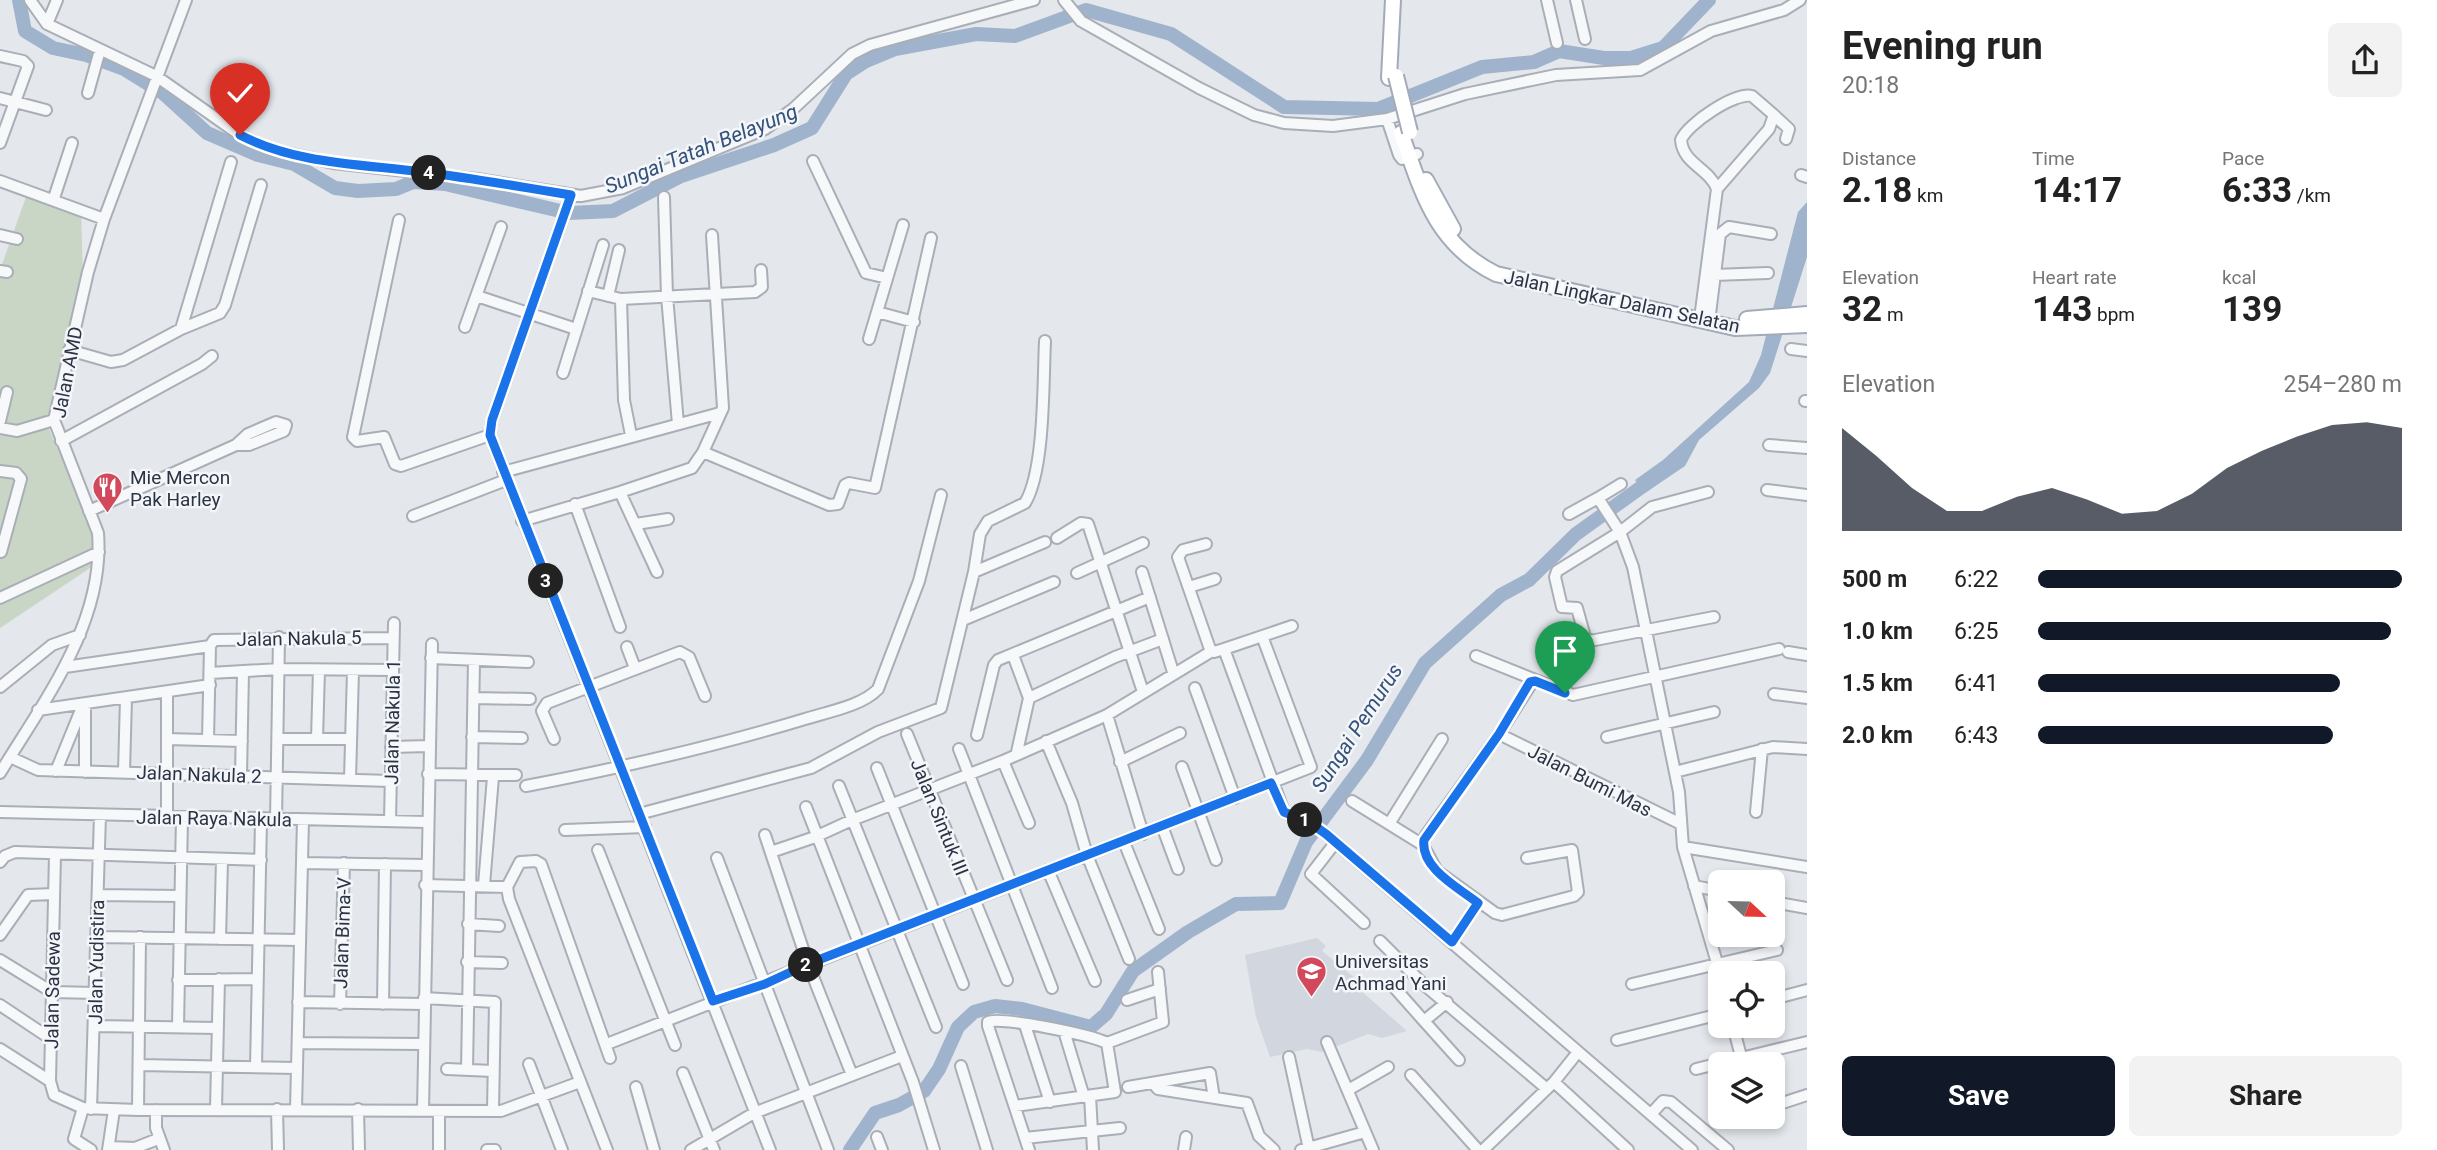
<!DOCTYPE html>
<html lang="en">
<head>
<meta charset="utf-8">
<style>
  :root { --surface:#fff; --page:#f2f2f2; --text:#222; --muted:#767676; --accent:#111827 }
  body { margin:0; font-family:Roboto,sans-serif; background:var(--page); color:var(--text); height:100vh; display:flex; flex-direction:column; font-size:26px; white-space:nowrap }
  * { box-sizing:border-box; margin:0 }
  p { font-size:23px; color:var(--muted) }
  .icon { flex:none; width:38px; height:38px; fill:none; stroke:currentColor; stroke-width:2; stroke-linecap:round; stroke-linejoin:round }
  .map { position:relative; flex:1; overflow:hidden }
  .sheet { display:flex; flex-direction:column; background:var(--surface); width:630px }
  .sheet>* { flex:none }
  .needle { width:46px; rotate:112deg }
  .controls { position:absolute; left:1708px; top:870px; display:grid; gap:14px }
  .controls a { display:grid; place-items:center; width:77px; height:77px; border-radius:10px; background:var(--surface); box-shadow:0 4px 10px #0003; font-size:35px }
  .pin { position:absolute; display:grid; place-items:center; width:60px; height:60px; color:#fff; margin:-72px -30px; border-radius:50% 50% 50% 0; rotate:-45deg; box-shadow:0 0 7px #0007 }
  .pin .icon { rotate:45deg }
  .km { position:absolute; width:35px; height:35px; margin:-18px; border-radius:50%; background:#222; color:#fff; font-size:19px; line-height:35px; text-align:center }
  .round { display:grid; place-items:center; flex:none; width:74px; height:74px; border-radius:10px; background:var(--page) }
  .head { display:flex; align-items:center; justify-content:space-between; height:119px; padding:0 35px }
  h1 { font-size:38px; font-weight:700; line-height:52px }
  .metrics { display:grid; grid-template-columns:repeat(3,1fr); gap:10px; height:119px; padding:7px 35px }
  .metrics div { display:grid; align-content:center }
  .metrics b { font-size:35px; font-weight:700 }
  .metrics small { font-size:19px; font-weight:400 }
  .metrics p { font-size:19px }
  .chart { height:196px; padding:14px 35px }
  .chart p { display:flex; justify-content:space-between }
  .chart svg { width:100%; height:126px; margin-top:7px; fill:var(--accent); opacity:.7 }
  .button { display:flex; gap:14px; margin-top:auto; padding:14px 35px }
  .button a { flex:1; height:80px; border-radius:10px; background:var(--accent); color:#fff; font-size:28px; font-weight:700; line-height:80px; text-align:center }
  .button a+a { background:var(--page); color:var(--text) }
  ul { padding:0 35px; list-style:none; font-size:23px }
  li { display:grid; grid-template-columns:112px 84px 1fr; align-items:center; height:52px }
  li i { height:18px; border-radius:9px; background:var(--accent) }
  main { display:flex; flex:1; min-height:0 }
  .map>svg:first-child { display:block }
  .built { fill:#d2d6de }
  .green { fill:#c9d6c5 }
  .water { fill:#9fb4cc }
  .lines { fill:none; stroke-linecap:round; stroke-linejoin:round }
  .river { stroke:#9fb4cc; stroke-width:14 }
  .minor-casing { stroke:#a9aeb7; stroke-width:14 }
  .major-casing { stroke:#a3abb8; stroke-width:18 }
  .minor { stroke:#f7f8fa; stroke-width:10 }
  .major { stroke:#fff; stroke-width:14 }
  .major-bridge-casing { stroke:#a3abb8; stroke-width:18; stroke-linecap:butt }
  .major-bridge { stroke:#fff; stroke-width:14 }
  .route-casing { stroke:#fff; stroke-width:14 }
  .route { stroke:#1a73e8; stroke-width:9 }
  .labels { text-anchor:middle; stroke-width:5; stroke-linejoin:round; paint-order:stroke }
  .street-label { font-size:19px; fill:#2b3445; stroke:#f4f6f9 }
  .poi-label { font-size:19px; fill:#2b3445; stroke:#f4f6f9; text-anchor:start }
  .water-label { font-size:21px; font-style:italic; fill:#34527a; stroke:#f4f6f9 }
</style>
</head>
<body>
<main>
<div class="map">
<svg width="1807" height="1150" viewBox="0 0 1807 1150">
  <rect width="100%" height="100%" fill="#e4e7ec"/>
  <path class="built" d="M1317 938 1326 946 1322 951 1356 979 1360 990 1407 1031 1382 1038 1368 1034 1322 1052 1307 1049 1270 1057 1256 1017 1245 955Z"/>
  <path class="green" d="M26 197 81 209 83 279 48 427 97 539 93 566 0 628V270Z"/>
  <path class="water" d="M1807 202V257L1770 373 1759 388 1699 440 1685 466 1645 493 1635 480 1663 460 1749 382 1761 355 1798 212Z"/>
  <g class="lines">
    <path class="river" d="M19 0 25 31 53 48 86 55 124 69 163 93 207 133 258 155 294 164 335 188 358 191 396 189 413 182 445 184 569 213 613 211 681 176 774 145 812 128 846 74 866 61 895 49 976 34 1015 36 1086 10 1171 34 1284 107 1378 109 1482 67 1534 62 1559 51 1604 58H1631L1663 48 1709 0
      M850 1150 875 1113 899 1105 924 1091 939 1069 958 1027 974 1012 995 1006 1022 1009 1091 1027 1106 1014 1133 971 1188 932 1236 904 1280 903 1306 842 1367 760 1425 663 1501 595 1529 580 1576 534 1654 478"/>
    <defs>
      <path id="minor" d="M30 0 47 24 156 76 240 135 270 149 333 163 477 179 581 196 623 188 765 129 793 109 852 54 870 45 1034 0
        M1064 0 1081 21 1199 88 1254 115 1284 123 1333 126 1387 119 1465 94 1556 75 1640 70 1711 31 1784 10 1800 0
        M1547 0 1557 43
        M1576 0 1585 39
        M47 24 57 0
        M0 56 23 61 28 66 0 143
        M88 93 100 50
        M0 98 46 110
        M1774 115 1789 129 1786 139
        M1387 119 1399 155 1402 159 1417 154
        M813 161 866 273 887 278
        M1801 175 1807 177
        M0 181 104 219
        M571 195 492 420 490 435 770 1150
        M664 197 667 296 678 424
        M54 198 72 143
        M399 220 353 437 357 441 384 437 395 464 401 466 490 435
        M0 235 17 239
        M0 271 7 272
        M1714 275 1768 273
        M588 291 621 299 755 292 762 287 761 270
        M477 296 576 329
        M608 296 619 250
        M621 299 624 400 631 435
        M1701 311 1717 189C1709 168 1683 164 1681 140 1687 124 1735 92 1752 96L1774 115 1769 129 1717 189
        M877 312 914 322
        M1709 322 1720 234 1729 227 1771 234
        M465 327 501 227
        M181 329 231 162
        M869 339 903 225
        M1791 349 1807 351
        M69 350 111 362 123 360 181 329 220 313 225 305 261 185
        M563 373 603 245
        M1805 401H1807
        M0 421 7 392
        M0 428 17 431 54 420
        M61 441 202 364 212 356
        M1769 445 1807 448
        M703 452 829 505 838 504 845 485 849 483 875 488 931 238
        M0 471 16 473 21 479 1 552
        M503 472 720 413
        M1621 484 1598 498 1620 532 1557 571 1555 577 1562 607 1577 608 1585 637 1590 641 1714 617
        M1767 490 1807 495
        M620 492 692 468 703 452 723 408 712 235
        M1708 492 1652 507 1620 532 1633 567 1679 792 1683 847 1720 973
        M575 504 620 627
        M89 511 236 445 248 434 276 422 286 425 284 431 249 445H236
        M1569 514 1598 498
        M413 516 506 480
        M522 521 620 492 657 572
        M636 524 668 519
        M1057 538 1081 523 1088 524 1143 692
        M1206 544 1183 550 1178 557 1210 649 1214 652 1224 649 1292 626
        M974 572 1045 542
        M1142 572 1173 672
        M1077 573 1143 543
        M1189 587 1215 579
        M0 598 99 552
        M963 620 1054 582
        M210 646 214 640 393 638
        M627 647 635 668
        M1224 649 1284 812 1309 822 1326 834 1692 1150
        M1788 652 1807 655
        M1013 655 1029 698 1017 752
        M1476 656 1573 695 1779 649
        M431 658 528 662
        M65 667 210 646
        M210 673 280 669 393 670
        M0 687 52 645 80 635
        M1195 688 1235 798
        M167 692V817
        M1774 694 1807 698
        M474 698 530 699
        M1029 698 1115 657 1163 639
        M38 710 210 685
        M1107 715 1143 834
        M907 734 1007 980
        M1499 734 1681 824
        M977 735 994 665 998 660 1150 597
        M472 737 522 738
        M1607 737 1714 712
        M167 739 242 741
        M278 739H351
        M317 739 319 670
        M554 739 542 711 547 703 680 652 689 657 705 696
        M208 740 210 646
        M1046 741 1072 803 1087 855 1129 959
        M391 747 429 746
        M959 749 1052 988
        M10 757 38 770 390 781
        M1003 761 1029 823
        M1120 762 1180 733
        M1182 767 1216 860
        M877 768 963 984
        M56 771 83 705
        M85 772V704
        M124 772 126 698
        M1675 772 1773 747 1807 749
        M0 773C44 701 105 622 98 533L54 420 88 272 104 219 186 0
        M428 774 516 775
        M241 776 243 671
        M350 779 353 671
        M526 786C620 768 713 747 805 719 827 712 862 706 878 689L919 581 941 495
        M839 786 936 1027
        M1352 801 1423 845
        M806 807 913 1082 934 1150
        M0 812 427 822
        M1756 812 1762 749
        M639 814 811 768 878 732 941 708 974 572 980 534 988 521 1025 503C1045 470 1043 382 1045 341
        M276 820 279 637
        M390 821 394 623
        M1389 824 1442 739
        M1162 826 1178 869
        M565 830 645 827
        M765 835 808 964 852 1075
        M1124 842 1159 929
        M1335 843 1311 874 1364 923
        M1683 847 1807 867
        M598 850 675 1045
        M771 852 815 837 852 820 1003 761 1107 715 1212 651
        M55 854 50 1081 54 1095 83 1108 138 1110 501 1111 580 1082
        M717 858 828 1150
        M1527 858 1572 850 1578 892 1574 896 1502 915 1495 913 1437 871 1423 845 1426 835 1499 734 1533 681
        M0 862 5 856 15 852 261 860
        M302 863 426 865
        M1048 870 1095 981
        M425 885 507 887
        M484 885 493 777
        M1694 886 1720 891
        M98 895 180 896
        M1773 902 1807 908
        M468 924 499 926
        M0 935 28 895 54 894
        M97 937 299 940
        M220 939 222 860
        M1380 941 1422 983 1547 1089
        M1452 942 1478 903
        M0 960 52 992 96 993
        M467 962 502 963
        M178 980 257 979
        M1632 984 1777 950
        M1393 986 1424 1021 1447 1002
        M424 998 495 1002 493 1111
        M1773 999 1807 990
        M1127 1000 1160 989
        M298 1002 424 1004
        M340 1004 344 863
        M383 1004 385 864
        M0 1005 51 1039
        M1424 1021 1459 1060
        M1025 1025 1050 1102
        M95 1026 217 1028
        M1733 1026 1743 1064
        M178 1027 182 817
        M1064 1031 1084 1097
        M1617 1040 1720 1014
        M1327 1042 1373 1150
        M298 1043 424 1044
        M1107 1043 1163 1022 1158 972
        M607 1044 1311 767 1262 636
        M0 1049 50 1081
        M1289 1057 1309 1149
        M529 1064 562 1150
        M139 1065 297 1068
        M961 1066 987 1150
        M256 1067 261 820
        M447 1069 493 1071
        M1696 1069 1807 1042
        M467 1070 474 660
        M683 1073 714 1150
        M1411 1075 1478 1150
        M1554 1082 1628 1150
        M1153 1083 1158 1089 1247 1103 1259 1136 1274 1150
        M636 1087 654 1150
        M1128 1087 1210 1073 1214 1098
        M1348 1090 1388 1067
        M1090 1096 1093 1150
        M1015 1106 1115 1092 1107 1043C1091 1035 1001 1016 988 1022V1026L1029 1150
        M1773 1106 1807 1095
        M83 1108 74 1139 91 1150
        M91 1109 100 815
        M216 1109 219 979
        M277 1109 278 1150
        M296 1109 303 820
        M358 1109 359 1150
        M138 1110 140 937
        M156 1110V1128L164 1150
        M423 1111 432 644
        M1651 1114 1663 1101 1671 1102 1728 1150
        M877 1137 882 1150
        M1025 1138 1120 1128
        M109 1147 135 1148 158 1139
        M108 1150 114 1110
        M439 1150V1112
        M487 1150H495
        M607 1150 509 899 507 887 520 862 536 861 541 864 610 1058
        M691 1150 754 1113 902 1056
        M1184 1150 1186 1137
        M1301 1150 1365 1132
        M1483 1150 1554 1082 1578 1052"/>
      <path id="major" d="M1389 78 1393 0
        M1401 133C1422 192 1435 244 1496 274L1735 328 1807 325
        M1426 180 1453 229
        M1747 319 1807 314"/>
    </defs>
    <use href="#minor" class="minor-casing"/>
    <use href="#major" class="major-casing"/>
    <use href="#minor" class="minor"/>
    <use href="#major" class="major"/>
    <defs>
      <path id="major-bridge" d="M1396 76 1410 132"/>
    </defs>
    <use href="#major-bridge" class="major-bridge-casing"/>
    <use href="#major-bridge" class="major-bridge"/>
  </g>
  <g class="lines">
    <defs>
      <path id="route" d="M240 135C296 164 360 164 422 172 472 178 521 187 571 195L492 420 490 435 713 1001 765 984 808 964 1271 783 1284 812 1309 822 1326 834 1452 942 1478 903C1459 888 1420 868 1424 840L1499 734 1530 682 1535 681 1565 693"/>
    </defs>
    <use href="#route" class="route-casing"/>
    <use href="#route" class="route"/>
  </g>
  <defs>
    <symbol id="restaurant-pin" viewBox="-11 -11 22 30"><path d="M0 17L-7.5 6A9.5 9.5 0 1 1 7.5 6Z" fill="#d1495b" stroke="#f4f6f9"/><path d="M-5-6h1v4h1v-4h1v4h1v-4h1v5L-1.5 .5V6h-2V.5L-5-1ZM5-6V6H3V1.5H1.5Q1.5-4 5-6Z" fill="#fff"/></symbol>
    <symbol id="university-pin" viewBox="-11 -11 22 30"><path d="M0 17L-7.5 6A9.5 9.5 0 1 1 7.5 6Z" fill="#d1495b" stroke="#f4f6f9"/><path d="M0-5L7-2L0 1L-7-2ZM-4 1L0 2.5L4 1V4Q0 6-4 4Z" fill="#fff"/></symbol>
  </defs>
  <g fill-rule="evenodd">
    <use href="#restaurant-pin" x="90" y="470" width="35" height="47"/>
    <use href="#university-pin" x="1294" y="954" width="35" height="47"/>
  </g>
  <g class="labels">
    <g class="street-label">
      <text transform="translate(1622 301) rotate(12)" y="7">Jalan Lingkar Dalam Selatan</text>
      <text transform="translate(67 372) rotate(-79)" y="7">Jalan AMD</text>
      <text transform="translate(299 638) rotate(-1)" y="7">Jalan Nakula 5</text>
      <text transform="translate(392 722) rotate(-89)" y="7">Jalan Nakula 1</text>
      <text transform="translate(199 774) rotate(2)" y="7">Jalan Nakula 2</text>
      <text transform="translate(1590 780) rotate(27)" y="7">Jalan Bumi Mas</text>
      <text transform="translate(940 817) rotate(68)" y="7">Jalan Sintuk III</text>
      <text transform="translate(214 818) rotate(1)" y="7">Jalan Raya Nakula</text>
      <text transform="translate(342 933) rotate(-88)" y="7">Jalan Bima-V</text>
      <text transform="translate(96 962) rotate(-89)" y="7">Jalan Yudistira</text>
      <text transform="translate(52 990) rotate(-89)" y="7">Jalan Sadewa</text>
    </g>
    <g class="poi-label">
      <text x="130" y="484">Mie Mercon<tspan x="130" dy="22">Pak Harley</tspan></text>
      <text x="1335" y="968">Universitas<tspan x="1335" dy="22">Achmad Yani</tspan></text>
    </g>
    <g class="water-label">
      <text transform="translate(701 149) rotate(-22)" y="7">Sungai Tatah Belayung</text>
      <text transform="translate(1357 728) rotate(-57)" y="7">Sungai Pemurus</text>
    </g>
  </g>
</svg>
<div class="controls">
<a><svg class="needle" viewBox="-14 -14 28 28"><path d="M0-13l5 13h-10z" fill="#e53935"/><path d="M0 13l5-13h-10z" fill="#767676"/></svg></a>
<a><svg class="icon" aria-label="locate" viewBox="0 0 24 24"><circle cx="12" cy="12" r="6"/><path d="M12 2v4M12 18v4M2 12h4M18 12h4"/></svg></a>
<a><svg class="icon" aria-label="layers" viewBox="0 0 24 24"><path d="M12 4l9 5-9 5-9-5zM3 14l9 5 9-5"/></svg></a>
</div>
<div class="pin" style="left:1565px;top:693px;background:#1e9e55"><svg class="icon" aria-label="arrive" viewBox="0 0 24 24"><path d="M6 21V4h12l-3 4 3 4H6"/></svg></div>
<div class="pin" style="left:240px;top:135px;background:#d93025"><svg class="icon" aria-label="check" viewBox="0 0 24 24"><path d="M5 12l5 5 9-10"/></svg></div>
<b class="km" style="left:1305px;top:820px">1</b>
<b class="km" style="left:806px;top:965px">2</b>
<b class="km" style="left:546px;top:581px">3</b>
<b class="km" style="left:429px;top:173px">4</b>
</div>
<section class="sheet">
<div class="head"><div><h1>Evening run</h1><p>20:18</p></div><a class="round"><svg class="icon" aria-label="share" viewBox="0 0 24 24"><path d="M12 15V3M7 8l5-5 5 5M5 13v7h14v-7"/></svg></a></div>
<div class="metrics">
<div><p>Distance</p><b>2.18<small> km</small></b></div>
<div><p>Time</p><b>14:17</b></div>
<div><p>Pace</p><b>6:33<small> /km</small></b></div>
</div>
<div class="metrics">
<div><p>Elevation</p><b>32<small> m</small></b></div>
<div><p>Heart rate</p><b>143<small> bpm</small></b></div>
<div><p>kcal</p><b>139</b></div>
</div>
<div class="chart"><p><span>Elevation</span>254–280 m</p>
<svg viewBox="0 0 160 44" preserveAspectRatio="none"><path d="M0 44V8L10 18L20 29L30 37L40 37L50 32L60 29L70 33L80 38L90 37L100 31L110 22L120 16L130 11L140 7L150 6L160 8V44z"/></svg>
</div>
<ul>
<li><b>500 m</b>6:22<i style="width:100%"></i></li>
<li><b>1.0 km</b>6:25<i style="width:97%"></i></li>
<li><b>1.5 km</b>6:41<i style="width:83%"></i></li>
<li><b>2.0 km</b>6:43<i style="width:81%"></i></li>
</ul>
<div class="button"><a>Save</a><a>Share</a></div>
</section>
</main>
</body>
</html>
